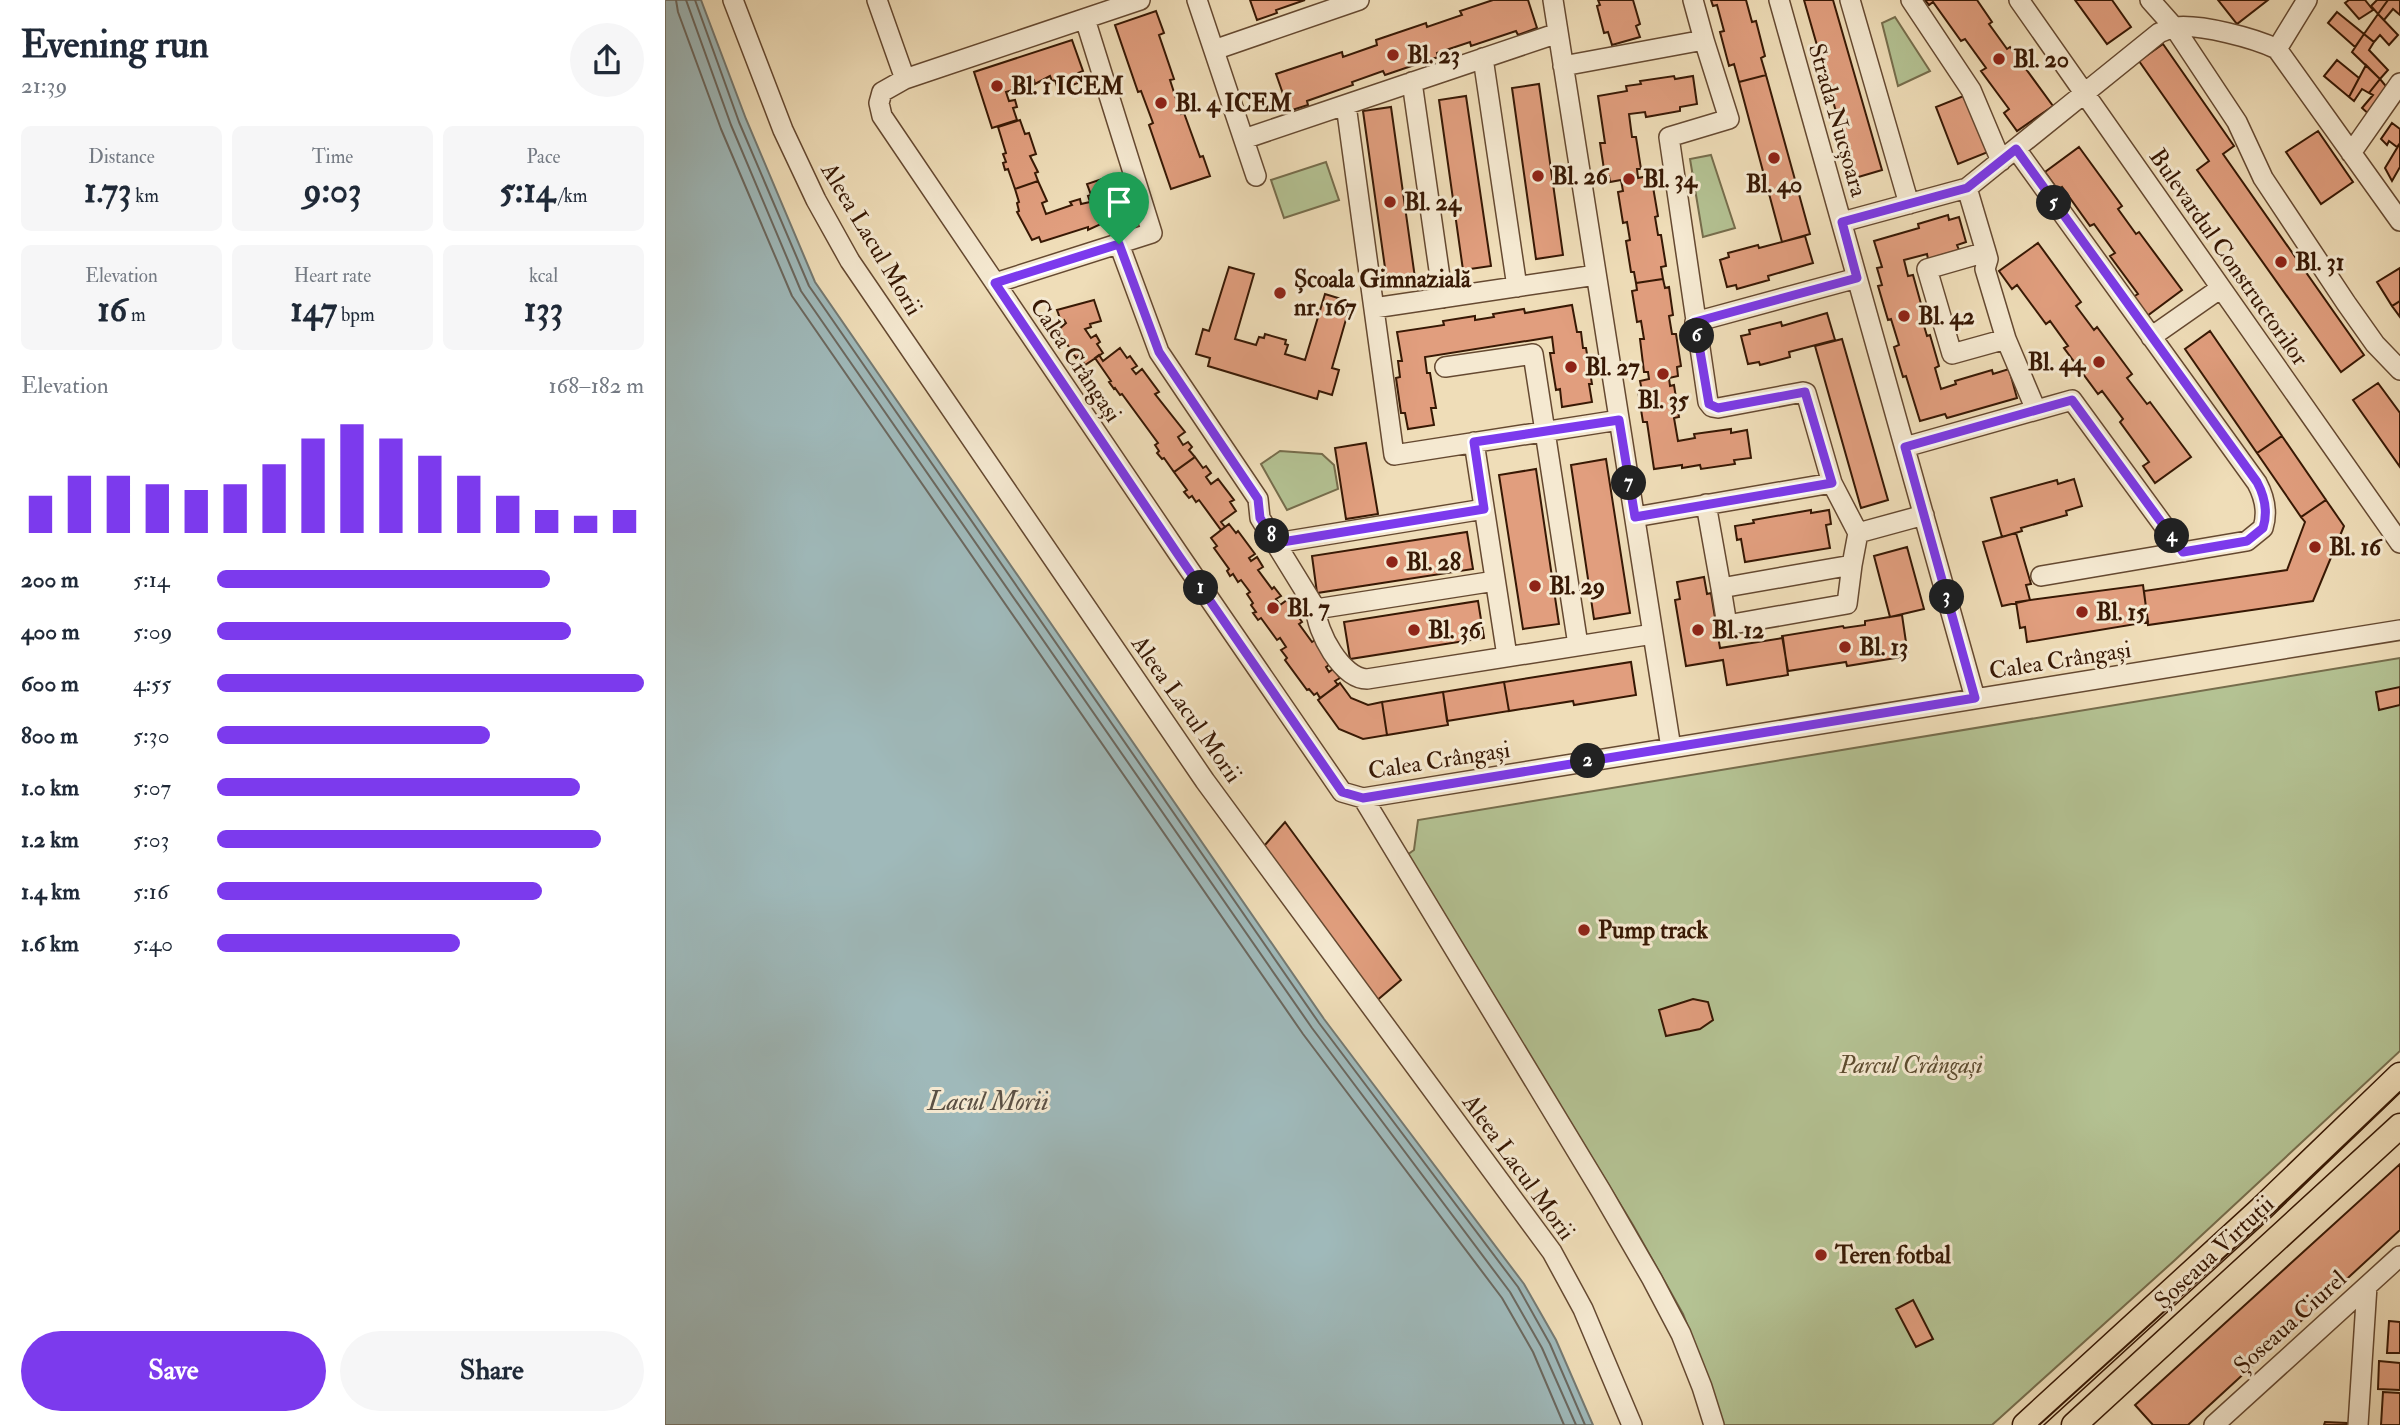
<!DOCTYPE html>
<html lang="en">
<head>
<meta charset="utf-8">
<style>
  :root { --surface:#fff; --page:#f6f6f7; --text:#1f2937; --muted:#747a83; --accent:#7c3aed }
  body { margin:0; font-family:"IM FELL Double Pica",serif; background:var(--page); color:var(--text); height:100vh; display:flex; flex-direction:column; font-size:26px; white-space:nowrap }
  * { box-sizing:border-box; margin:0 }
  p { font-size:23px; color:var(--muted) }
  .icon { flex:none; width:38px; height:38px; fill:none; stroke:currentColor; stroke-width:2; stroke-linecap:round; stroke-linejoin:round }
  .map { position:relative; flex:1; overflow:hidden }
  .side { display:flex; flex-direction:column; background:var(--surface); width:665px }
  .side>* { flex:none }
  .pin { position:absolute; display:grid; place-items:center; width:60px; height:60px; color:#fff; margin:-72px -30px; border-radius:50% 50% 50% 0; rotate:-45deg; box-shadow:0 0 7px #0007 }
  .pin .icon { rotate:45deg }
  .km { position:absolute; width:35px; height:35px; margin:-18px; border-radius:50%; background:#222; color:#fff; font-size:19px; line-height:35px; text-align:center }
  .round { display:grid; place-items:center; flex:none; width:74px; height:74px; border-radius:37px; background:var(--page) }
  .overview { display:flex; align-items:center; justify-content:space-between; height:119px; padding:0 21px }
  h1 { font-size:38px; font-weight:700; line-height:52px }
  .figures { display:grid; grid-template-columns:repeat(3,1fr); gap:10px; height:119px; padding:7px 21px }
  .figures div { display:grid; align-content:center; border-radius:10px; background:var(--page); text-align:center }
  .figures b { font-size:35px; font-weight:700 }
  .figures small { font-size:19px; font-weight:400 }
  .figures p { font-size:19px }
  .chart { height:196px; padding:14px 21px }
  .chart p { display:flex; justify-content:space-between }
  .chart svg { width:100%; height:126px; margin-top:7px; stroke:var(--accent); stroke-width:6 }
  .cta { display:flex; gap:14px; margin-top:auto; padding:14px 21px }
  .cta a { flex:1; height:80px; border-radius:42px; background:var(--accent); color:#fff; font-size:28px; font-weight:700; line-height:80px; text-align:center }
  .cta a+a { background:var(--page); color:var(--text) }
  ul { padding:0 21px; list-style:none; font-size:23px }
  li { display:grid; grid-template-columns:112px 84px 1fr; align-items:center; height:52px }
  li i { height:18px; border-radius:9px; background:var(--accent) }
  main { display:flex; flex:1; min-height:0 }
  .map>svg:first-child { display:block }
  .green { fill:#b4c293; stroke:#766d4c; stroke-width:2 }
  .water { fill:#9fb9ba; stroke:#757971; stroke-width:2 }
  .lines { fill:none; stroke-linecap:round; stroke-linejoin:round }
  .shore { stroke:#6b685f; stroke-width:2 }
  .building { fill:#e19e7e; stroke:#371804; stroke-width:2 }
  .minor-casing { stroke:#654931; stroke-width:22 }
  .major-casing { stroke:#371804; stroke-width:27 }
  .minor { stroke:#f5e9d1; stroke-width:19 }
  .major { stroke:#efddb8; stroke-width:24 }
  .tram { stroke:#371804; stroke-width:2 }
  .route-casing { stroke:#fff; stroke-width:14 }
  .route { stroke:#7c3aed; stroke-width:9 }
  .poi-dot { fill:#8f2418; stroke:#f5e9d1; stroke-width:2.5 }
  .labels { text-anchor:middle; stroke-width:6; stroke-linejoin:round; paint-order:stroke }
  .poi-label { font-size:24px; font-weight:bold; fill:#371804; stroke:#f5e9d1; text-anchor:start }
  .street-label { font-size:24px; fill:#371804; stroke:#f5e9d1 }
  .park-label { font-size:24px; font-style:italic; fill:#5c4b2f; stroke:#f5e9d1 }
  .water-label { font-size:26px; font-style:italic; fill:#5b5044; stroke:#f5e9d1 }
</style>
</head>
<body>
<main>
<section class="side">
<div class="overview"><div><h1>Evening run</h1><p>21:39</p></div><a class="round"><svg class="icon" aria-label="share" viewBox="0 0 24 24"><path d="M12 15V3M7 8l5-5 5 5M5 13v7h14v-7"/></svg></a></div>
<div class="figures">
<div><p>Distance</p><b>1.73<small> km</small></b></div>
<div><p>Time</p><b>9:03</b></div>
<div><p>Pace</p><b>5:14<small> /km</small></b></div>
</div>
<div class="figures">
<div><p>Elevation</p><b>16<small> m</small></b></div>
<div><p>Heart rate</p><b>147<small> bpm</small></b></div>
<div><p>kcal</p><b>133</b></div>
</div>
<div class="chart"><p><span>Elevation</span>168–182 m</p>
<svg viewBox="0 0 160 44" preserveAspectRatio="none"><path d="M5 44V31M15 44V24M25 44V24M35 44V27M45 44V29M55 44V27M65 44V20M75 44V11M85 44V6M95 44V11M105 44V17M115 44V24M125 44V31M135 44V36M145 44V38M155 44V36"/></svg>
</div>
<ul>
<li><b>200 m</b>5:14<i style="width:78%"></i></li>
<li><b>400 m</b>5:09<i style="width:83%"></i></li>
<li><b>600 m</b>4:55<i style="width:100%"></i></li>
<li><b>800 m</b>5:30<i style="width:64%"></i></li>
<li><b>1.0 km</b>5:07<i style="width:85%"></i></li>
<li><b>1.2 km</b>5:03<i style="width:90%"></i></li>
<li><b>1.4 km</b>5:16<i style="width:76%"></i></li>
<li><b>1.6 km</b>5:40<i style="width:57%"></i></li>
</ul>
<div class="cta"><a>Save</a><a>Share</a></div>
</section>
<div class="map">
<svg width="1735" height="1425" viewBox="0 0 1735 1425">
  <rect width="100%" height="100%" fill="#efddb8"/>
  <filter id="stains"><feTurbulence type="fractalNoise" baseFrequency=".00286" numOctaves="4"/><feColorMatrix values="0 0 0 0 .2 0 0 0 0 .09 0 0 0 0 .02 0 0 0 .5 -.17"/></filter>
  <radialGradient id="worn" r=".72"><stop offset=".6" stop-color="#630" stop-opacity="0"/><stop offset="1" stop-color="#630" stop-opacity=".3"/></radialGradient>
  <path class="green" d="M1230 17 1265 71 1233 86 1217 23Z
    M1046 155 1070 228 1038 237 1025 159Z
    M661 162 674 200 619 218 606 180Z
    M615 451 657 454 669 465 673 489 622 510 596 464Z
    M1735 658V1051L1510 1260 1327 1425H1057L1045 1384 1018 1314 968 1225 742 855 749 850 753 820Z"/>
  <path class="water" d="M0 0H36L81 119 150 282 659 1019 859 1284 891 1340 928 1425H0Z"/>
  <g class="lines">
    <path class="shore" d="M11 0 13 12 56 129 127 296 638 1034 837 1298 868 1352 899 1425
      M21 0 66 125 136 291 647 1028 845 1292 877 1348 911 1425
      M30 0 74 122 144 286 654 1023 853 1287 885 1344 920 1425"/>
  </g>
  <path class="building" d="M585 0H640L611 10 612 13 592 20Z
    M828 0H863L872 28 853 35 851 31 806 46 805 42 772 53 773 57 720 75 718 71 687 82 688 85 642 101 643 105 624 111 611 74 677 52 678 57 712 45 711 40 761 23 762 27 797 15 795 11Z
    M933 0H968L975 24 971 26 975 37 947 45 943 32 939 33 932 6 935 5Z
    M1046 0H1081L1087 22 1091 21 1100 56 1096 58 1101 75 1074 82 1069 64 1064 66 1055 32 1059 31 1052 5 1048 6Z
    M1139 0H1168L1217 170 1190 178Z
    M1260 0H1312L1327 22 1324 24 1342 49 1345 47 1388 106 1352 131 1339 113 1344 109 1316 71 1321 68 1300 39 1296 41 1268 2 1264 5Z
    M1410 0H1447L1466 27 1442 44Z
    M1553 0H1603L1572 24Z
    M1684 0H1700L1708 10 1694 19 1680 3Z
    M1712 0H1723L1713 14 1706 6Z
    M1723 0H1735V15L1728 9 1719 20 1713 14Z
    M491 11 499 33 494 35 509 79 505 80 516 114 519 113 535 157 538 156 545 176 506 189 484 125 488 123 476 91 473 92 450 25Z
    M1672 12 1699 34 1690 47 1663 23Z
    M1713 14 1733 35 1724 45 1715 35 1709 42 1699 34Z
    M1699 34 1709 42 1704 50 1723 70 1715 79 1687 52Z
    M407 40 418 71 413 73 416 82 393 90 390 80 387 81 385 76 370 84 369 80 347 87 348 90 341 92 344 101 350 100 352 107 348 108 352 120 327 128 309 72Z
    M1498 44 1569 146 1558 154 1699 355 1676 372 1532 170 1544 161 1474 61Z
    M1672 60 1694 78 1684 97 1659 76Z
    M1701 65 1715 79 1704 93 1697 89 1689 101 1684 97Z
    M1101 75 1145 234 1117 242 1074 82Z
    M1009 76 1010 79 1028 76 1032 104 1015 107V111L981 117 980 112 964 114 967 137H971L976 169H972L973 178 983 176 985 187H988L993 216 990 217 993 235H996L1001 266 996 267 998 279 971 283 969 272H966L961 241 965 240 962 222 958 223 953 192 958 191 956 180 945 182 944 176H940L935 143H940L933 96 962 91 961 86 976 84 975 81Z
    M1715 79 1725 91 1706 116 1697 108 1708 95 1704 93Z
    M874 84 898 255 871 259 847 88Z
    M1301 95 1323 152 1293 164 1271 107Z
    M801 96 826 266 798 270 774 100Z
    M726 107 750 278 722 282 698 111Z
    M355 120 360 134 364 133 371 154 365 156 373 172 370 173 373 181 350 189 343 169 340 170 338 163 341 162 338 154 341 153 333 127Z
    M1727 123 1735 129V143L1732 147 1724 141 1722 145 1716 139Z
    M1653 131 1688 182 1656 204 1621 152Z
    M1735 143V167L1727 181 1720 168Z
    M1414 147 1457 206 1453 209 1471 234 1474 232 1517 290 1482 316 1468 297 1473 294 1445 256 1450 253 1429 224 1425 226 1397 187 1393 190 1380 172Z
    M443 177 447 188 451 187 460 213 423 230V227L376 242 374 237 367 240 352 212 354 211 352 203 354 202 350 189 373 181 382 201 377 203 381 214 407 205 405 202 415 199 416 204 425 202 423 196 426 195 422 184Z
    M1283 215 1284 220 1294 217 1301 242 1292 245 1294 250 1263 259 1262 254 1239 260 1243 276 1248 275 1258 311 1255 312 1262 336 1265 335 1274 366 1270 368 1276 389 1291 384 1290 381 1327 370 1328 374 1344 369 1352 398 1282 418 1280 414 1255 421 1241 376 1238 377 1229 347 1234 345 1226 319 1223 320 1213 286 1217 285 1212 268 1217 267 1209 241 1254 228 1253 224Z
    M1140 236 1148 263 1103 276 1104 280 1072 289 1071 285 1062 287 1055 260 1064 257 1063 253 1093 245 1094 248Z
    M1373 243 1416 302 1411 306 1429 330 1432 327 1467 374 1462 378 1482 404 1485 402 1526 457 1490 483 1478 466 1484 462 1455 422 1458 419 1437 391 1433 394 1399 348 1403 346 1385 321 1381 324 1352 285 1347 289 1334 271Z
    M564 267 589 274 570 339 591 345 594 337 599 338 600 334 621 340 620 344 623 345 620 354 640 360 660 294 686 302 667 368 674 370 667 395 654 391 652 399 543 366 545 358 531 354 538 329 544 331Z
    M1735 268V301L1727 306 1712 282Z
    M998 279 1000 288 1004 287 1008 315 1004 316 1007 334H1011L1016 366 1012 367 1013 376 1004 378 1005 386 1009 385 1014 417 1009 418 1013 441 1030 438 1029 434 1066 429V433L1082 430 1086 458 1069 460 1070 464 1036 469 1035 465 1017 468V465L989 469 982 422H978L973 391H977L975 381 984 379 983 372H979L975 339H979L976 321 972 322 967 291 972 290 971 283Z
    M429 300 436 321 425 324 426 327 420 329 426 338 431 335 435 342 432 344 438 353 420 365 414 356 411 358 393 330 401 323 399 320 396 321 392 310Z
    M1735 301V317L1727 306Z
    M907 305 912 332H916L918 348H921L927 384H924L927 402 897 407 895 389 891 390 885 353H889L887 337 760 357 762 373H765L771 408H766L769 425 743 429 740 413H736L731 378 735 377 733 361H737L732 332 779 325 778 321 810 316V320L829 317 828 314 859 309 860 313Z
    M1162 313 1170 340 1124 352 1125 357 1095 365 1094 362 1083 364 1076 336 1085 334 1084 330 1116 322 1117 326Z
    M1545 331 1617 436 1592 453 1520 349Z
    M1177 339 1223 500 1196 508 1150 346Z
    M455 348 462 358 465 356 472 366 467 369 471 374 477 369 494 392 490 394 520 432 513 437 518 445 523 442 527 447 524 450 530 457 509 472 499 458 497 459 492 453 494 451 490 445 493 443 457 394 455 395 450 388 449 389 444 382 446 381 430 358 434 355 438 361Z
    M1713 383 1735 413V467L1688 400Z
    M1617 436 1661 500 1636 517 1592 453Z
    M701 443 713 514 681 519 670 448Z
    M530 457 538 468 541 466 546 473 541 477 546 484 553 479 569 500 565 502 571 511 556 522 560 527 556 530 534 500 531 502 527 496 524 498 519 492 522 490 509 472Z
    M941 459 965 613 929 619 906 465Z
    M871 469 894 624 858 629 834 475Z
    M1409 479 1417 506 1401 511 1402 515 1356 528 1357 531 1337 537 1326 498 1392 480 1393 484Z
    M1661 500 1679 526 1648 601 1483 625 1479 591 1622 570 1640 522 1636 517Z
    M1146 510V513L1164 510 1166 524 1161 525 1165 548 1080 562 1076 539 1072 540 1070 526 1089 523 1088 520Z
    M564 524 571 533 573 531 590 554 584 558 586 561 592 557 598 567 593 570 607 589 609 587 616 596 611 599 615 605 622 600 637 622 634 624 647 642 650 640 667 663 661 667 664 672 668 669 675 678 670 681 673 685 655 698 652 693 649 695 644 689 642 690 620 660 622 658 616 650 621 647 615 638 612 640 596 618 593 620 588 613 591 612 586 605 588 603 582 594 585 592 576 580 573 582 568 574 565 576 562 571 564 569 549 548 552 546 546 538Z
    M802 532 808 569 652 593 647 556Z
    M1351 533 1366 584 1361 585 1365 600 1337 606 1318 542Z
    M1242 547 1259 609 1225 617 1209 556Z
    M1039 577 1042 594 1046 593 1055 648 1118 638 1123 675 1062 685 1058 660 1021 666 1010 600 1015 599 1012 582Z
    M1478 585 1483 622 1362 642 1360 627 1355 628 1351 602Z
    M813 601 819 638 685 659 679 622Z
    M1237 615 1243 656 1182 666 1181 662 1123 671 1117 636 1178 626 1179 628 1200 625V621Z
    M966 662 971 695 909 705 908 701 844 711 839 682Z
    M839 682 844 711 782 721 778 692Z
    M675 683 686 698 703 705 717 702 722 735 698 739 674 729 653 700Z
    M1735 687V705L1714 710 1711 692Z
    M778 692 783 725 722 735 717 702Z
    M620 822 736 980 710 1002 599 846Z
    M1028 999 1043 1002 1048 1020 1035 1029 1001 1036 994 1010Z
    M1735 1164V1230L1523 1425H1488L1470 1405Z
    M1248 1300 1268 1339 1251 1347 1231 1309Z
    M1724 1321 1735 1322V1353H1722Z
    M1714 1361 1735 1363V1390L1713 1389Z
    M1718 1392 1735 1393V1425H1716Z
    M1660 1422 1682 1423V1425H1659Z"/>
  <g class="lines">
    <defs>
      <path id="minor" d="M68 0 118 130 151 200 185 261 540 781 887 1252 918 1309 967 1425
        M212 0 240 79
        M475 0 240 79 217 92 214 103 217 116 515 556 677 792 698 798 1735 630
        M532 0 591 176
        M888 0 1006 748
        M1028 0 1039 40
        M1114 0 1310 698
        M1185 0 1244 204
        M1246 0 1306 90 1336 161
        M1354 0 1735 543
        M1485 0 1509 27 1572 122 1598 178 1681 303 1710 344 1735 370
        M1612 49 1642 0
        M549 50 694 0
        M818 58 852 287
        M898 66 1039 40 1064 119 1004 137 1043 402 1047 407 1053 408 1138 392 1141 393 1167 483 1193 533 1187 565 1056 588 1041 504
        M747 82 778 298
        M681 105 729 455 954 420
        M579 139 893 33
        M1351 149 1592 483C1600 498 1603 512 1598 528L1582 541 1376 576
        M1686 153 1735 83
        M1302 188 1321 252 1323 259 1320 269 1341 339 1371 410
        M1177 222 1302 188 1494 33C1499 31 1505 28 1510 27 1536 24 1589 38 1612 49L1735 221
        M454 244 494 352 593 499 595 518 651 609C651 631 677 679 702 679L988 634
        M1321 252 1262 269 1287 354 1341 339
        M330 283 487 233 420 19
        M709 308 931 275
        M1030 322 1192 278
        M1486 337 1556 288
        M780 367 868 354 913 645
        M809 442 842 656
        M1240 447 1407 400 1518 552
        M970 517 1167 483
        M1193 533 1259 515
        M611 543 819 509
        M1056 588 1062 625 1182 604 1187 565
        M651 609 830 581
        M698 798 936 1191 987 1279 1016 1334 1037 1387 1049 1425
        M1549 1425 1735 1256
        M1693 1425 1702 1286"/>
      <path id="major" d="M1360 1425 1597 1208 1735 1075
        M1409 1425 1735 1126"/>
    </defs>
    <use href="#minor" class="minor-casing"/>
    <use href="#major" class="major-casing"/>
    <use href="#minor" class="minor"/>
    <use href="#major" class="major"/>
    <path class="tram" d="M1374 1425 1610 1211 1735 1092"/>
  </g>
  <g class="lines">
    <defs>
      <path id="route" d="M1351 149 1592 482C1600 497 1603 512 1598 528L1582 541 1518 552 1407 400 1240 447 1310 698 698 798 677 792 514 556 330 283 454 244 494 352 593 499 595 518 611 543 819 509 809 442 954 420 970 517 1167 483 1140 392 1053 408 1044 404 1030 322 1192 278 1177 222 1302 188Z"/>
    </defs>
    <use href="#route" class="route-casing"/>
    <use href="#route" class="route"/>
  </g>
  <g class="poi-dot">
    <circle cx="728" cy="55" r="7"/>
    <circle cx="1334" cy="59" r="7"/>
    <circle cx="332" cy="86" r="7"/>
    <circle cx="496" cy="103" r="7"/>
    <circle cx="1109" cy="158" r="7"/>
    <circle cx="873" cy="176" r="7"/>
    <circle cx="964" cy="179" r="7"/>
    <circle cx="725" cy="202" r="7"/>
    <circle cx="1616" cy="262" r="7"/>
    <circle cx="615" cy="293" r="7"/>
    <circle cx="1239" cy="316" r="7"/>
    <circle cx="1434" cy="362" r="7"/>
    <circle cx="906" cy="367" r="7"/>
    <circle cx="998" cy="374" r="7"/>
    <circle cx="1650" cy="547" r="7"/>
    <circle cx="727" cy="562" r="7"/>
    <circle cx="870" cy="586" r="7"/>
    <circle cx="608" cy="608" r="7"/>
    <circle cx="1417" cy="612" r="7"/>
    <circle cx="749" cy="630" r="7"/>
    <circle cx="1033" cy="630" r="7"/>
    <circle cx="1180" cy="647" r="7"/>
    <circle cx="919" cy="930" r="7"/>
    <circle cx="1156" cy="1255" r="7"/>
  </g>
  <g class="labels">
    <g class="poi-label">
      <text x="742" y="63">Bl. 23</text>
      <text x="1348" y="67">Bl. 20</text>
      <text x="346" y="94">Bl. 1 ICEM</text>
      <text x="510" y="111">Bl. 4 ICEM</text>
      <text x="887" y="184">Bl. 26</text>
      <text x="978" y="187">Bl. 34</text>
      <text x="1109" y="192" text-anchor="middle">Bl. 40</text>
      <text x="739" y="210">Bl. 24</text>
      <text x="1630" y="270">Bl. 31</text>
      <text x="629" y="287">Școala Gimnazială<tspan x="629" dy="28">nr. 167</tspan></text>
      <text x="1253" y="324">Bl. 42</text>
      <text x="1420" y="370" text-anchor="end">Bl. 44</text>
      <text x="920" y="375">Bl. 27</text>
      <text x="998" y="408" text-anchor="middle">Bl. 35</text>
      <text x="1664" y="555">Bl. 16</text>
      <text x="741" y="570">Bl. 28</text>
      <text x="884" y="594">Bl. 29</text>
      <text x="622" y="616">Bl. 7</text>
      <text x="1431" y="620">Bl. 15</text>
      <text x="763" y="638">Bl. 36</text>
      <text x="1047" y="638">Bl. 12</text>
      <text x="1194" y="655">Bl. 13</text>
      <text x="933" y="938">Pump track</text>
      <text x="1170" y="1263">Teren fotbal</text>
    </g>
    <g class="street-label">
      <text transform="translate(1173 120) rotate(74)" y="8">Strada Nucșoara</text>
      <text transform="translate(207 239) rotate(59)" y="8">Aleea Lacul Morii</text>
      <text transform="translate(1564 257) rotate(55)" y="8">Bulevardul Constructorilor</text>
      <text transform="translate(411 360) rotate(56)" y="8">Calea Crângași</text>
      <text transform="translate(1395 660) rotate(-9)" y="8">Calea Crângași</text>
      <text transform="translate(522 709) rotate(55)" y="8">Aleea Lacul Morii</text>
      <text transform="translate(774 760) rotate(-9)" y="8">Calea Crângași</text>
      <text transform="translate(854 1167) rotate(54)" y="8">Aleea Lacul Morii</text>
      <text transform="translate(1549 1252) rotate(-43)" y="8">Șoseaua Virtuții</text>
      <text transform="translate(1625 1322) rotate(-42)" y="8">Șoseaua Ciurel</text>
    </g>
    <g class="park-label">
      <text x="1246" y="1073">Parcul Crângași</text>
    </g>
    <g class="water-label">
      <text x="323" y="1110">Lacul Morii</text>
    </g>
  </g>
  <rect width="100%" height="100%" filter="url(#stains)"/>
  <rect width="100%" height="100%" fill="url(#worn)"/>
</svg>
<div class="pin" style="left:454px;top:244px;background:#1e9e55"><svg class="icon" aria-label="arrive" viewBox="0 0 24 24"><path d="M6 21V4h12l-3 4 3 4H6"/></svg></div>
<b class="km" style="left:536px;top:588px">1</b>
<b class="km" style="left:923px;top:761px">2</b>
<b class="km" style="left:1282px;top:597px">3</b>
<b class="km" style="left:1507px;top:536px">4</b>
<b class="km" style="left:1389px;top:203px">5</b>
<b class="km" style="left:1032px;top:336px">6</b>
<b class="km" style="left:964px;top:483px">7</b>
<b class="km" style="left:607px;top:536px">8</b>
</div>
</main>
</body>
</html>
